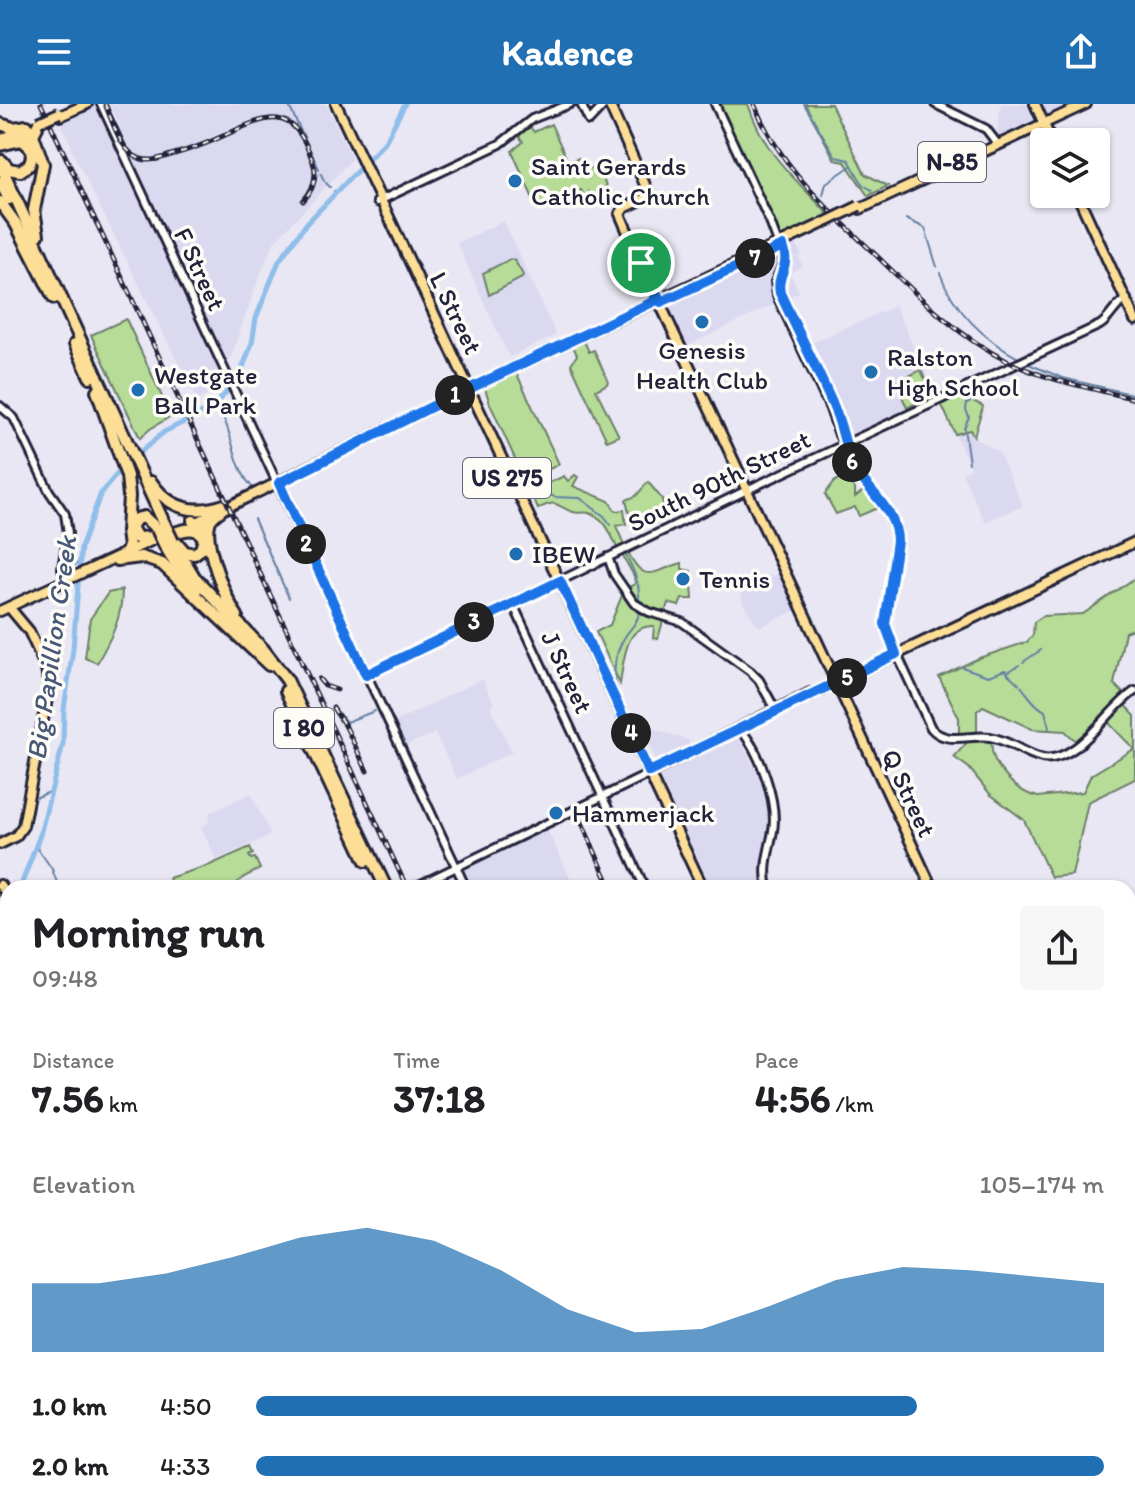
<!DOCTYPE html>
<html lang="en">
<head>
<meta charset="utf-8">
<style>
  :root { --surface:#fff; --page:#f6f6f6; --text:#202124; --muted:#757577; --accent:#1f6fb2 }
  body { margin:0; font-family:Itim,sans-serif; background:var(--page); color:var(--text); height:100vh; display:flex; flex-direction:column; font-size:30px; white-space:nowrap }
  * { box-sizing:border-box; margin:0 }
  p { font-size:26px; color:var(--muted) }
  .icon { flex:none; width:44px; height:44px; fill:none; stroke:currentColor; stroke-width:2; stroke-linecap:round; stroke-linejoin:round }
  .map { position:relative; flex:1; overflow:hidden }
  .sheet { position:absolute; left:0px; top:776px; width:1136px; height:632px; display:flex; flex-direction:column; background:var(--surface); border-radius:24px 24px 0 0; box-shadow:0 2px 6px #0004 }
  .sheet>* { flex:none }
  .buttons { position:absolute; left:1030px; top:24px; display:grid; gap:16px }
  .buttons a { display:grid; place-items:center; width:80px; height:80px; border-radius:8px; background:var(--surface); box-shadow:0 2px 6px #0004; font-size:40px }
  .pin { position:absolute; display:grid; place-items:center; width:68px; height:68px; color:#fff; margin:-34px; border:4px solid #fff; border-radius:50%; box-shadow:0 2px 8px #0007 }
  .km { position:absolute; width:40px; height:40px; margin:-20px; border-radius:50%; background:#222; color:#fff; font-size:22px; line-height:40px; text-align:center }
  .round { display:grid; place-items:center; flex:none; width:84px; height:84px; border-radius:8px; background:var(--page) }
  .head { display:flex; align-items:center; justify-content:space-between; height:136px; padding:0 32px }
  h1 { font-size:44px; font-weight:700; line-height:60px }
  .figures { display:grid; grid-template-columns:repeat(3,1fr); gap:12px; height:136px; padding:8px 32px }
  .figures div { display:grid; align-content:center }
  .figures b { font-size:40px; font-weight:700 }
  .figures small { font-size:22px; font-weight:400 }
  .figures p { font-size:22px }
  .chart { height:224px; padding:16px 32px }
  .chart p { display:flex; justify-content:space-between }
  .chart svg { width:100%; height:144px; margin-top:8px; fill:var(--accent); opacity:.7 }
  ul { padding:0 32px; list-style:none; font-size:26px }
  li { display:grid; grid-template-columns:128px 96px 1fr; align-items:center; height:60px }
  li i { height:20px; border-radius:10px; background:var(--accent) }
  header { display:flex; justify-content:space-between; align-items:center; height:104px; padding:0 32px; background:var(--accent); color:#fff; font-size:36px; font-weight:700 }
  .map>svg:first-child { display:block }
  .built { fill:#dbd9f0 }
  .green { fill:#b6dc98; stroke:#6c7f6a; stroke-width:2 }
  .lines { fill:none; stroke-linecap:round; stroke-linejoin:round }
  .stream { stroke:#6480a4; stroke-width:2 }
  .river { stroke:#90beea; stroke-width:5 }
  .minor-casing { stroke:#22223b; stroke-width:12 }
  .major-casing { stroke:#22223b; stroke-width:14 }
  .highway-casing { stroke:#22223b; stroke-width:16 }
  .minor { stroke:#fdfcf7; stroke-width:6 }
  .major { stroke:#fcde96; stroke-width:8 }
  .highway { stroke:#fcde96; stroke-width:10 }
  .rail-casing { stroke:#22223b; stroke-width:5 }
  .rail { stroke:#fdfcf7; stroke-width:2; stroke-dasharray:6; stroke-linecap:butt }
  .major-bridge-casing { stroke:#22223b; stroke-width:14; stroke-linecap:butt }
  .highway-bridge-casing { stroke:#22223b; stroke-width:16; stroke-linecap:butt }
  .major-bridge { stroke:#fcde96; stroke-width:8 }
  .highway-bridge { stroke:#fcde96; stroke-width:10 }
  .route-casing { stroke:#fff; stroke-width:16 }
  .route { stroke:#1a73e8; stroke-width:10 }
  .poi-dot { fill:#1f6fb2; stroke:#fdfcf7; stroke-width:3 }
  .labels { text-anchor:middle; stroke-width:7; stroke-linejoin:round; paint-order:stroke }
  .shield { fill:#fdfcf7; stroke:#646373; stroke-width:2 }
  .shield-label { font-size:24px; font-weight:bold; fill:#22223b }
  .poi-label { font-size:26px; fill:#22223b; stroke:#fdfcf7; text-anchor:start }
  .street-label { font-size:26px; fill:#22223b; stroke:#fdfcf7 }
  .water-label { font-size:28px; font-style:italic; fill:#485978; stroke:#fdfcf7 }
</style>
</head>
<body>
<header><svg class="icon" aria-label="menu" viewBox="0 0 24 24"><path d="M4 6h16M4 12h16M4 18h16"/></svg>Kadence<svg class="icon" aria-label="share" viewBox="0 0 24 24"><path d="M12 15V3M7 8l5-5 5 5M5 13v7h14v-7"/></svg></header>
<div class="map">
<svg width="1135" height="1408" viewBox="0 0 1135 1408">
  <rect width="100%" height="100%" fill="#e9e7f3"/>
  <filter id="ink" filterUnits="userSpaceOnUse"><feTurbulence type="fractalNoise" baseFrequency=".0125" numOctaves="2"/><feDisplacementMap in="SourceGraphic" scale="16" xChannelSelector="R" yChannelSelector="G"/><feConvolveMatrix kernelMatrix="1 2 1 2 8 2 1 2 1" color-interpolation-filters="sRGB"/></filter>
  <g filter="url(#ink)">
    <path class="built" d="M94 0H99L111 25 120 21 109 0H326L352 55 275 137 261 168 222 278 208 291 197 297 70 43 72 42 60 18Z
      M1001 0H1071L996 35Z
      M504 117 556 231 509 253 457 139Z
      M796 140 802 151 798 153 803 162 790 169 799 188 685 243 665 200Z
      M895 202 937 294 846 336 805 242Z
      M971 326 976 335 998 347 1023 402 985 418 962 369 971 364 955 330Z
      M780 470 797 506 759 523 743 500 739 481Z
      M482 575 494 600 490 603 512 648 457 675 435 629 402 643 391 620Z
      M654 625 688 636 692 644 658 660 644 630Z
      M738 631 768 691 772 709 764 755 765 778 743 784H711L658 670Z
      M251 689 271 731 216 756 201 723 210 717 209 709Z
      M547 725 575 784H474L465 766Z
      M897 1400H982L983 1406 880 1408Z"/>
    <path class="green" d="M716 0H748C765 52 795 74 831 113L784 134 779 133Z
      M805 0H831L865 70 888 82 868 92 845 58 835 56Z
      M528 20 534 28 551 20 568 58 579 54 584 61 600 68 608 86 593 94 589 88 586 95 581 86 538 106 512 47 523 38 517 29Z
      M510 155 515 157 523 171 522 174 489 191 483 169Z
      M126 215 171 312 150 325 140 334 91 231Z
      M584 237 589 248 594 246 608 277 607 280 596 286 619 332 607 337 571 260 577 251 573 242Z
      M921 266 931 290 907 304 896 278Z
      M516 268 559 360 540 370 545 381 564 372 568 377 575 371 578 373 573 382 609 397 615 407 624 406 626 420 616 422 625 443 618 446C612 433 607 416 592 410 586 407 579 410 573 408 555 402 558 394 538 405L490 300 485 284Z
      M967 286 973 297 983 302 974 332 970 326 955 330 940 297Z
      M844 372 855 385V393L867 384 882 402 859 412 855 403 836 410 825 390 834 378Z
      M648 378 662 395 665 411 633 427 626 396 636 392Z
      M627 446C644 482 653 467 682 459V465L691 467 693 495H682L679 502 668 499 665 509 640 501 625 485 635 480 634 472 621 449Z
      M1135 474V524L1125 528 1114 580 1125 591 1120 596 1135 612V675L1088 698 1072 771 1051 773 1024 716 990 690 969 664 954 653 969 636H992C988 659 1015 688 1038 693L1083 688 1091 671 1134 645 1103 613 1077 638 1065 627 1032 625 983 602 977 607V630L959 631V614L939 573 979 554 1027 538 1033 531 1034 518 1043 512 1083 510Z
      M122 486C122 515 111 534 97 559L85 554 90 515 108 489Z
      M623 489 630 499 664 513 658 535 653 534 654 522C624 521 624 557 620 580L596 528 610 521Z
      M250 743 253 750 249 752 251 755 255 754 260 765 244 773 231 784H173L169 774 210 761Z
      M8 812V930L0 939V828Z
      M0 1042 8 1059V1318L2 1321 0 1320V1299L3 1294 0 1291Z"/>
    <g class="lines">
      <path class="stream" d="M288 0 319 65
        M804 0 836 53 849 56 863 81 872 86
        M321 70 324 77
        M326 79 330 83
        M334 87 336 88
        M823 91 826 79 851 62
        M906 115 925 124 937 163
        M940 169C953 206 986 237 1020 255
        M1026 259 1063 274 1135 291
        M93 295 102 316
        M214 303C233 315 230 359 252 383
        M969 359 964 324 969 313 966 306 967 299 971 297
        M524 379 538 381 554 393 580 394 604 412 611 421
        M254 415 289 494
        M625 449C632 464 640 477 639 494
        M75 461 79 458
        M1023 558 1041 546
        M962 563 988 572 1005 566 1008 568 1019 561
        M1007 569 1019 580
        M1021 582C1028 591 1035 602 1045 607L1049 624
        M625 606C613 579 609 557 626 531 632 522 637 520 639 509
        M342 613 346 618 375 607
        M37 693 50 688
        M36 742 52 765 59 784
        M0 1192 8 1197
        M1128 1254 1135 1260
        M988 1400 989 1408
        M1015 1400 1017 1408"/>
      <path class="river" d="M139 349 164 328 214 303 240 271 252 239 256 214 279 157 306 120 385 38 405 0
        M20 784 40 731 63 640 64 605 73 545 81 443 101 389 122 364
        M0 828 8 812"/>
      <defs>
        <path id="minor" d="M101 0 311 452
          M581 0 589 17 605 0
          M715 0 770 118 782 150 783 160 775 178 777 192 830 305 839 331 858 368 888 408 895 424 897 437 885 524 931 624C946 642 970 630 990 633 1009 636 1024 650 1042 654 1078 660 1107 605 1135 587
          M935 0 986 25 996 38
          M377 98 500 40 532 15 570 0
          M0 302 14 314 49 387 65 410 68 429 62 464 65 477
          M310 449 466 784
          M608 453 614 470 634 499 649 508 682 518 750 567 759 576 776 607
          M513 500 645 784
          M366 571 749 385 1100 221C1111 214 1114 201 1127 195
          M740 625C760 647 778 698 773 727 769 748 763 763 768 784
          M413 784 645 672
          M0 1325 8 1321"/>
        <path id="major" d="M336 0 703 784
          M609 0 650 92 624 104 620 110 642 161
          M1035 0 1052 38
          M60 12 87 0
          M0 36 24 25
          M1077 90 1135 216
          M860 105 1086 0
          M641 159 739 368
          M736 363 932 784
          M195 419 466 286 830 116
          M0 507 155 435
          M808 592 1135 438
          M647 670 810 589
          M0 740 16 732 23 722 49 584 46 564 29 527 9 503
          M0 781 8 792
          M1128 915 1135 912
          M1128 1386 1135 1382
          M867 1400 870 1408
          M998 1400 999 1408
          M1004 1400 1006 1408
          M1083 1408 1099 1400"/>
        <path id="highway" d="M0 20 13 24 27 22
          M37 23 33 31 43 60 34 106 38 131
          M20 27 26 28 34 39
          M0 41 21 36C31 41 35 50 29 61L20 67 9 65 2 57
          M0 60 165 421
          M0 78 9 95
          M0 98 16 120 54 194
          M75 240 90 273
          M97 287 127 372 129 392 127 428 129 443 127 447
          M151 378C169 405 195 411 224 401
          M221 406C216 410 210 413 209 420 204 441 225 494 237 512
          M193 417 200 419 208 429
          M157 425 144 413 136 415 131 423 137 434 158 433
          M175 429C186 425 198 422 204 435L201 445 194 450 185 448 178 440
          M173 438 195 474 263 545 287 576 386 784
          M165 442 181 469 196 486
          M117 456 141 453 162 460 269 561
          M286 587 366 757
          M1128 1230 1135 1228
          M284 1400 288 1408
          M305 1400 327 1404 352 1400
          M240 1408 242 1400
          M348 1408 372 1400
          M380 1408 404 1400"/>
      </defs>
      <use href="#minor" class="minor-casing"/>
      <use href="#major" class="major-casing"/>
      <use href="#highway" class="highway-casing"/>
      <use href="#minor" class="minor"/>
      <use href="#major" class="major"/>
      <use href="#highway" class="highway"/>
      <defs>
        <path id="rail" d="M41 0 407 784
          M105 0C113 18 120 48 141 55 152 58 161 54 171 51 189 46 206 40 223 32 270 10 293 0 313 58 318 73 313 86 303 97
          M754 0C780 64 830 107 879 154 919 193 957 232 1007 257 1047 277 1092 284 1135 295
          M319 575 325 582 337 586
          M333 604 346 623 367 667
          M579 712 611 784
          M697 1400 700 1408"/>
      </defs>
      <use href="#rail" class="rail-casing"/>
      <use href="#rail" class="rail"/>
      <defs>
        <path id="major-bridge" d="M39 18 59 9
          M830 116 859 102
          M1128 1209 1135 1224"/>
        <path id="highway-bridge" d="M165 421 173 438
          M157 425 165 442"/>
      </defs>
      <use href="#major-bridge" class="major-bridge-casing"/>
      <use href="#highway-bridge" class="highway-bridge-casing"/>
      <use href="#major-bridge" class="major-bridge"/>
      <use href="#highway-bridge" class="highway-bridge"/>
    </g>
  </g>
  <g class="lines" filter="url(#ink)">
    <defs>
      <path id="route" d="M783 142C791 164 776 169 780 189 798 228 818 266 835 306 844 327 845 349 858 369 872 390 897 409 897 437L885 520 896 550 649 668 560 477 366 571 279 379 439 299 657 196 641 159 661 198Z"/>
    </defs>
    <use href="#route" class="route-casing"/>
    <use href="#route" class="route"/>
  </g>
  <g class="poi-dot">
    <circle cx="515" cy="77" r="8"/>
    <circle cx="702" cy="218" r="8"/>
    <circle cx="871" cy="268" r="8"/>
    <circle cx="138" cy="286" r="8"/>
    <circle cx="516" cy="450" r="8"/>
    <circle cx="683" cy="475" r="8"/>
    <circle cx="556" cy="709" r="8"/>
  </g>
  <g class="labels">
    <g class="shield">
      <rect x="918" y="38" width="68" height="40" rx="6"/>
      <rect x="463" y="354" width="88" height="40" rx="6"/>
      <rect x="274" y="604" width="60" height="40" rx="6"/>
    </g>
    <g class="shield-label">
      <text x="952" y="66">N-85</text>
      <text x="507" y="382">US 275</text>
      <text x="304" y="632">I 80</text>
    </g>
    <g class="poi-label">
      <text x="531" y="71">Saint Gerards<tspan x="531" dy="30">Catholic Church</tspan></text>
      <text x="702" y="255" text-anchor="middle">Genesis<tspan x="702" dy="30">Health Club</tspan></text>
      <text x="887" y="262">Ralston<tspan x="887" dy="30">High School</tspan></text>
      <text x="154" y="280">Westgate<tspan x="154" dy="30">Ball Park</tspan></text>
      <text x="532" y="459">IBEW</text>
      <text x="699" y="484">Tennis</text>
      <text x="572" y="718">Hammerjack</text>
    </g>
    <g class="street-label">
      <text transform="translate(200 165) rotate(65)" y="9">F Street</text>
      <text transform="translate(456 209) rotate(64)" y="9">L Street</text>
      <text transform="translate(719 377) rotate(-26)" y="9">South 90th Street</text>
      <text transform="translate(567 568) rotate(65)" y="9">J Street</text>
      <text transform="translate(909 689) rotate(65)" y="9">Q Street</text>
    </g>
    <g class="water-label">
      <text transform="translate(51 544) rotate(-82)" y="10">Big Papillion Creek</text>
    </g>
  </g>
</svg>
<div class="buttons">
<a><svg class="icon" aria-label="layers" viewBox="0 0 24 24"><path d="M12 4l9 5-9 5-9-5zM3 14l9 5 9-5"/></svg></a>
</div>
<div class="pin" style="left:641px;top:159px;background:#1e9e55"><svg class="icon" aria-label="arrive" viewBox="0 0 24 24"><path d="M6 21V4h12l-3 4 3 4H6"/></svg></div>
<b class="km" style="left:455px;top:291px">1</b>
<b class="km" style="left:306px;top:440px">2</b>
<b class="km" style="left:474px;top:518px">3</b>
<b class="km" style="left:631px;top:629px">4</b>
<b class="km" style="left:847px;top:574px">5</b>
<b class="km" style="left:852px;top:358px">6</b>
<b class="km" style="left:755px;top:154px">7</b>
<section class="sheet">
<div class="head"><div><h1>Morning run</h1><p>09:48</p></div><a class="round"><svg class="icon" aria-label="share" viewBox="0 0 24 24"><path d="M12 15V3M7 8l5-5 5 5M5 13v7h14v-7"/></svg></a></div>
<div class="figures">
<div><p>Distance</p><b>7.56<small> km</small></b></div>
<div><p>Time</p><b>37:18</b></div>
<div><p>Pace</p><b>4:56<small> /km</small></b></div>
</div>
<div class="chart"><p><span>Elevation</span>105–174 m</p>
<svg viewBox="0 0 160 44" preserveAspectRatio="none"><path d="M0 44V23L10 23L20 20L30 15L40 9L50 6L60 10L70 19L80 31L90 38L100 37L110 30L120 22L130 18L140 19L150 21L160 23V44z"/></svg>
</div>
<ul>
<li><b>1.0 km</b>4:50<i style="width:78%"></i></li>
<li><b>2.0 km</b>4:33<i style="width:100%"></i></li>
</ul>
</section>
</div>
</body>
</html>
